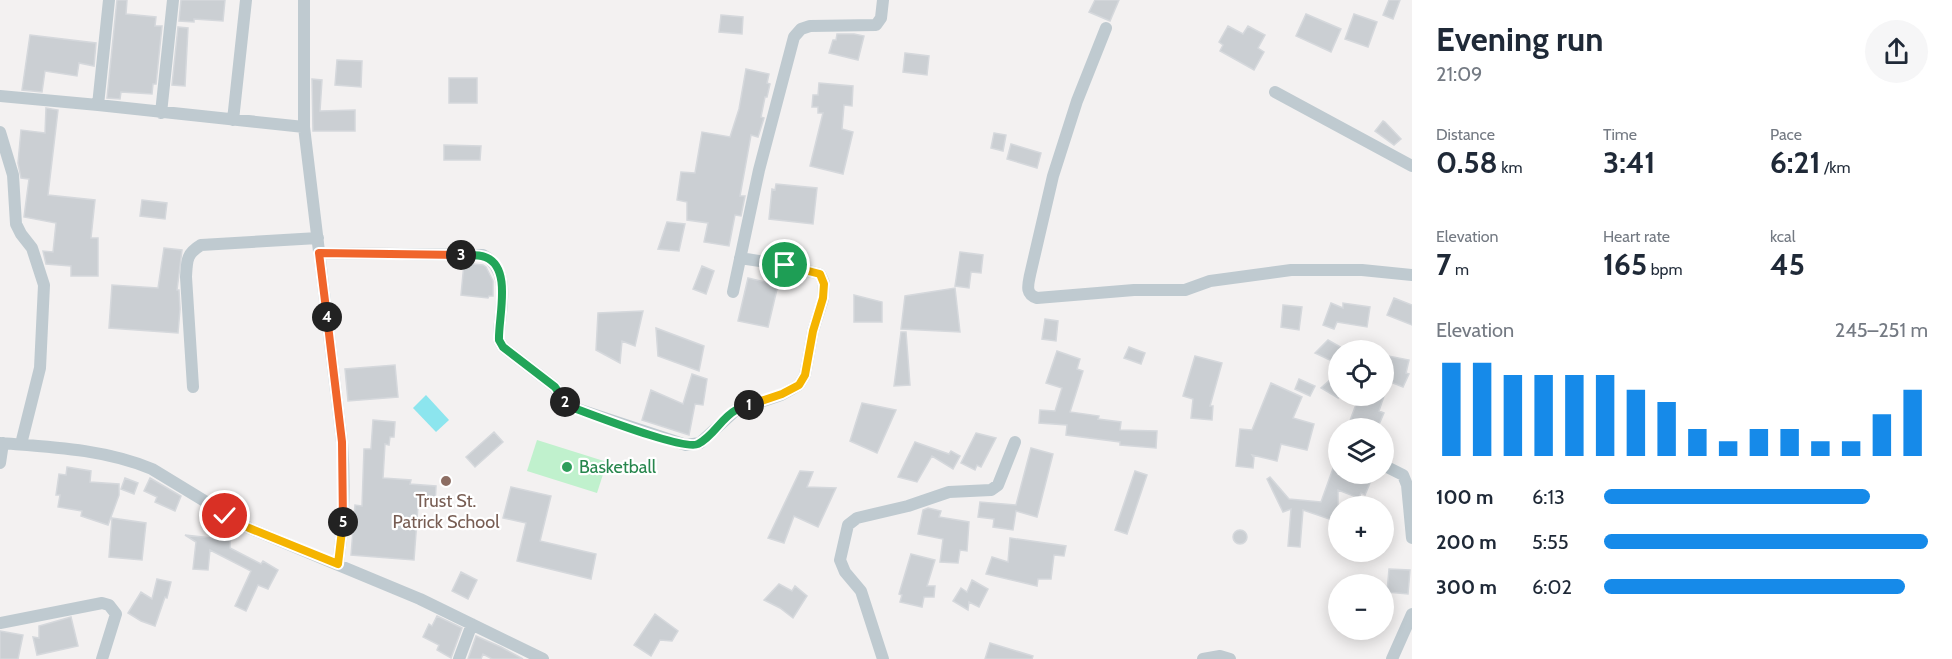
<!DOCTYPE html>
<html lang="en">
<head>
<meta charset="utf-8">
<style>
  :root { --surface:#fff; --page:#f6f6f7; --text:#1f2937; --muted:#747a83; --accent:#168ae9 }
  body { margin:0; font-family:Cabin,sans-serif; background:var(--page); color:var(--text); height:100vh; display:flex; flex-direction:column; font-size:22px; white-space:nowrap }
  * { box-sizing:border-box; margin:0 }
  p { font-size:20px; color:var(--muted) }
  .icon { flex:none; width:33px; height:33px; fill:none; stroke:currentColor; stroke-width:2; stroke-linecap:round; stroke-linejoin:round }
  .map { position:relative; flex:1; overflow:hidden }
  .drawer { display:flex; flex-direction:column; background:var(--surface); width:540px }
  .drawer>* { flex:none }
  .buttons { position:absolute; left:1328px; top:340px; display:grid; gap:12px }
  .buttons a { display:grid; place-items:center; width:66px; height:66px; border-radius:50%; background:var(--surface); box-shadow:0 3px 15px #0003; font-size:30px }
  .pin { position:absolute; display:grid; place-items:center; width:51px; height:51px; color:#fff; margin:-26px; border:3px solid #fff; border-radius:50%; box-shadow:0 2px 6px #0007 }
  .km { position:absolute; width:30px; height:30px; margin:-15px; border-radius:50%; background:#222; color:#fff; font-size:16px; line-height:30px; text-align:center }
  .round { display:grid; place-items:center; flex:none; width:63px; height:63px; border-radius:32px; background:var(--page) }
  .head { display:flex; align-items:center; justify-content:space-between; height:102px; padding:0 24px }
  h1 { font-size:33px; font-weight:800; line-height:45px }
  .stats { display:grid; grid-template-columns:repeat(3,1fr); gap:9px; height:102px; padding:6px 24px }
  .stats div { display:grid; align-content:center }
  .stats b { font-size:30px; font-weight:800 }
  .stats small { font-size:16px; font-weight:400 }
  .stats p { font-size:16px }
  .chart { height:168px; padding:12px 24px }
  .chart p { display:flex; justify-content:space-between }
  .chart svg { width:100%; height:108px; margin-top:6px; stroke:var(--accent); stroke-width:6 }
  ul { padding:0 24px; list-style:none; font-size:20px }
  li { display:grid; grid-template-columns:96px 72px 1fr; align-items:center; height:45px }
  li i { height:15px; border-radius:8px; background:var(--accent) }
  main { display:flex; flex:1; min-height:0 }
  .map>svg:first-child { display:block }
  .green { fill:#c0f1cd }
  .water { fill:#8ce5ee }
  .building { fill:#cbcfd3; stroke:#d5d8dc; stroke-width:1.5 }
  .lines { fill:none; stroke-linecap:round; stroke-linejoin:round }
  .minor { stroke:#bfcad0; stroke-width:12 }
  .split-1-casing { stroke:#fff; stroke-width:12 }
  .split-2-casing { stroke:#fff; stroke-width:12 }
  .split-3-casing { stroke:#fff; stroke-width:12 }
  .split-4-casing { stroke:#fff; stroke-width:12 }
  .split-5-casing { stroke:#fff; stroke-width:12 }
  .split-6-casing { stroke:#fff; stroke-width:12 }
  .split-1 { stroke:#f5b400; stroke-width:8 }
  .split-2 { stroke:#22a559; stroke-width:8 }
  .split-3 { stroke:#22a559; stroke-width:8 }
  .split-4 { stroke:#f0652b; stroke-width:8 }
  .split-5 { stroke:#f0652b; stroke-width:8 }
  .split-6 { stroke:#f5b400; stroke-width:8 }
  .leisure-dot { fill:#2e9e5b; stroke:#fff; stroke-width:2 }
  .education-dot { fill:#8d6e63; stroke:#fff; stroke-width:2 }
  .labels { text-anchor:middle; stroke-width:4.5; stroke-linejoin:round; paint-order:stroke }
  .leisure-label { font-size:18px; fill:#27864d; stroke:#fff; text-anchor:start }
  .education-label { font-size:18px; fill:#785e54; stroke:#fff }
</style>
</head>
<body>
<main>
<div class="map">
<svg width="1412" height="659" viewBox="0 0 1412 659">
  <rect width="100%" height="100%" fill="#f3f1f1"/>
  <path class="green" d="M537 440 607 462 597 493 527 471Z"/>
  <path class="water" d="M426 395 449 420 436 432 413 408Z"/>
  <path class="building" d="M117 0H127L126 14 156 17 155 26H162L156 84H153L152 94 121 92 120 99 107 98Z
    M181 0H225L223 21 194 19V22L179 21Z
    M1095 0H1119L1110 21 1089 12Z
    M1389 0H1400L1393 19 1383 15Z
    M1306 14 1341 29 1331 52 1296 36Z
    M1354 14 1377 22 1368 47 1345 39Z
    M721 15 743 17 742 34 719 32Z
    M1228 26 1243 34 1248 26 1265 35 1258 48 1264 52 1254 70 1220 51 1223 45 1219 42Z
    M178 27 188 28 185 86 172 85Z
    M837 34H854L864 36 858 60 829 53 833 40H836Z
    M30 35 96 43 94 66 79 63 77 76 45 71 42 92 22 90Z
    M905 53 929 56 927 75 903 72Z
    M337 60 362 61 361 87 335 85Z
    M746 69 769 74 767 83 770 84 767 97H765L761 117 764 118 758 137 751 135 740 196H745L741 216 735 215 729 246 704 242 708 223 687 220V202L677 200 681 172 695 173 702 132 730 137 739 109Z
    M449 78H477V103H449Z
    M312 79 322 80 320 111 355 110V131H313Z
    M819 83 853 86 852 106 844 105 842 129 853 132 843 174 810 166 823 113H818V107H812L813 95H818Z
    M46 108 58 110 48 195 95 200 91 238H98V276H71V266L46 264 43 251 53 252 56 223 24 217 29 179 21 178 18 163 21 130 45 133Z
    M1383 121 1385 122 1401 139 1394 145 1375 131Z
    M994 133 1006 135 1003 151 991 148Z
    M1011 144 1041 153 1037 168 1007 159Z
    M444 145 481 146 480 160H444Z
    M776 184 817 188 813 224 769 219 772 189 775 190Z
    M142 200 167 203 165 219 140 216Z
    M667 222 685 224 679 251 658 249Z
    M164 248 182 250 177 290H179L180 309 178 333 109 328 112 285 158 288Z
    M960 252 983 255 981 273 971 272 969 288 955 286Z
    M464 263 483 265 486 267 493 281V296H489L488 298 461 295Z
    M702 266 714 271 706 294 693 289Z
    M748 278 778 285 768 327 738 321Z
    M955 288 960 332 901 329 905 296Z
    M854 295 882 302V322H854Z
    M1394 298 1412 305V325L1387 315Z
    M1331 303 1343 308V303L1370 307 1367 327 1337 322 1334 329 1323 325Z
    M1283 305 1302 307 1299 330 1281 327Z
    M643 311 635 346 622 341 620 363 596 350 598 313Z
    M1045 319 1058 321 1056 341 1042 339Z
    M656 328 704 346 699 371 658 356Z
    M901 332H906L910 385 894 386Z
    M1328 340 1344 349 1338 351 1336 363 1315 353Z
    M1129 347 1145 353 1141 364 1124 358Z
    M1057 351 1080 359 1077 369 1083 371 1070 412 1099 416 1098 419 1121 422 1120 430 1157 431 1156 448 1120 445V442L1066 435 1067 425 1039 423 1040 410 1055 411 1062 388 1046 383Z
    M1383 355 1409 360 1406 373 1409 374 1403 387 1383 379Z
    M1195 356 1222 363 1210 406H1213L1212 420 1191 418 1193 399 1183 396Z
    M395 365 398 397 348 401 345 369Z
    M692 374 707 379 703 405 695 404 689 435 642 420 651 390 683 404Z
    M1299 379 1315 386 1310 396 1295 389Z
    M1329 381 1338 386V398L1321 388Z
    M1271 383 1302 397 1293 418 1314 424 1307 450 1281 444 1277 461 1252 455 1254 458 1253 468 1236 466 1240 429 1252 430Z
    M1359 396H1384L1379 411 1384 413 1377 429H1347Z
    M862 403 896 410 877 453 850 441Z
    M373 420 395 422 394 437H390L389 445 385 444 383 478 411 480 410 484 436 486 435 508 418 506 414 560 351 555 355 505 362 506 364 449H371Z
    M494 432 503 442 475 467 466 457Z
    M976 433 996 438 981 467 977 465 975 470 961 463Z
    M915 442 949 454 951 451 960 456 953 469 932 456 917 482 898 477Z
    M1031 448 1053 454 1037 517 1016 511 1013 530 993 527 994 519 978 517 980 502 1016 505Z
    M1336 460H1338V474H1358L1356 477 1370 483 1365 495 1361 493 1359 498 1338 490V522L1303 510 1300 547 1288 546 1291 509 1283 512 1267 479 1270 477 1289 499 1321 502Z
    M67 467 91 471 90 482 119 484V495L108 525 81 516 82 511 58 507 60 495H56L59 474 66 475Z
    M800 471 813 472 807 487 836 488 818 527 794 516 784 543 768 538Z
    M1135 471 1147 475 1127 534 1115 530Z
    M125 478 138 483 134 494 121 489Z
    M150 478 181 496 175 511 155 502 157 497 144 491Z
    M511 487 551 496 540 541 596 554 591 579 517 561 526 523 503 518Z
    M928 508 941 511 939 517 969 522 967 551 960 550 958 563 940 562 943 539 918 534 923 510Z
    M112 518 146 523 142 560 109 557Z
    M1233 537a7 7 0 1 1 14 0a7 7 0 1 1-14 0Z
    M185 535 230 540V548L261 564 263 561 278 570 268 589 258 585 246 611 235 606 251 571 210 550 208 570 193 569 196 542Z
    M1010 538 1066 546 1064 556 1054 555 1051 579H1038L1037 586 986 574 992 557 1008 562Z
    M911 554 935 560 927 586H935L934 597H924L922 607 900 602 902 595 899 594Z
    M1389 569 1410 570 1408 594 1387 592Z
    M461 572 477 580 468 599 452 591Z
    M157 579 171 582 167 598 165 597 155 626 141 621 128 613 141 592 152 599Z
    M972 580 988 589 979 607 969 602 968 610 953 601 961 588 967 592Z
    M779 584 792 591 795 586 807 596 793 618 780 608 764 600Z
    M655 614 678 631 672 641 660 640 651 656 634 645Z
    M437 616 462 628 451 658 437 650 439 645 423 637 429 624 432 626Z
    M71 617 78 646 37 655 33 637 39 638V626Z
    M0 631 23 635 18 659H0Z
    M476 636 501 647 523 659H492L483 654 481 659H468Z
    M990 643 1033 656 1032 659H985Z"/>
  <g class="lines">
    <path class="minor" d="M304 0V127L342 442C345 483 344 523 338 564
      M1106 28 1077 101 1053 176 1030 275C1028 285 1025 294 1037 298L1134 290H1185L1210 281 1291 270H1362L1412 275
      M1275 92 1412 166
      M0 96 98 105 304 127
      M98 105 109 0
      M161 113 173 0
      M233 120 246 0
      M0 132 13 175 16 224 21 234 32 248 44 285 40 368 21 444
      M319 253 483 255C511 269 501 306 499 332V340L503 347 555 387 561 399 571 407 686 445 700 443 736 410 781 395 799 385 805 375 813 331 823 299 824 283 820 274 785 265 740 258
      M733 292 759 170 794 37 801 29 810 26 876 25 881 18 883 0
      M193 387 186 277C187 261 186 254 201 245L318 238
      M0 443C51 447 104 449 152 469L249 528 420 599 543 659
      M0 463 3 443
      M1383 465 1403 475 1407 485 1412 538
      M0 623 102 603 109 605 116 614 102 659
      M459 659 472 624
      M883 659 861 591 845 572 840 560 848 525 857 518 908 506 949 492 991 490 998 485 1015 442
      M1203 659 1220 656 1230 659
      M1392 659 1412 614"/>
  </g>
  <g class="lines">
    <defs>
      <path id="split-1" d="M749 405 782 394 799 385 805 375 813 331 823 298 824 284 820 274 785 265"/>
      <path id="split-2" d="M565 402 571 407C591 414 684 451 698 444 714 436 721 418 736 410 740 407 745 406 749 405"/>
      <path id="split-3" d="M461 255C469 255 478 254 485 257 513 267 498 318 499 340L503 347 555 387 565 402"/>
      <path id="split-4" d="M327 317 319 253 461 255"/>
      <path id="split-5" d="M327 317 342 442 343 522"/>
      <path id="split-6" d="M225 516 249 528 338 564 343 522"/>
    </defs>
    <use href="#split-1" class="split-1-casing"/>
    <use href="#split-2" class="split-2-casing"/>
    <use href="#split-3" class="split-3-casing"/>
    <use href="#split-4" class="split-4-casing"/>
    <use href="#split-5" class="split-5-casing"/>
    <use href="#split-6" class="split-6-casing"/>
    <use href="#split-1" class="split-1"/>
    <use href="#split-2" class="split-2"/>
    <use href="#split-3" class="split-3"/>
    <use href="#split-4" class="split-4"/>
    <use href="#split-5" class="split-5"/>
    <use href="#split-6" class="split-6"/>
  </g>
  <circle class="leisure-dot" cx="567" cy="467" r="6"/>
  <circle class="education-dot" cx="446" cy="481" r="6"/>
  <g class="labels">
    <g class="leisure-label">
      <text x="579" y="473">Basketball</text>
    </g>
    <g class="education-label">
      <text x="446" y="507">Trust St.<tspan x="446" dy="21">Patrick School</tspan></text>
    </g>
  </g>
</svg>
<div class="buttons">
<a><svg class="icon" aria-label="locate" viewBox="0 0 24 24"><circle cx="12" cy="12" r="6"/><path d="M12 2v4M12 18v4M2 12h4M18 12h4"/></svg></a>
<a><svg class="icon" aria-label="layers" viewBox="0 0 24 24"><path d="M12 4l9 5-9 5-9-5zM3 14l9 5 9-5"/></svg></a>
<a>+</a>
<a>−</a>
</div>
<div class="pin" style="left:785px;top:265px;background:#1e9e55"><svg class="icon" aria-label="arrive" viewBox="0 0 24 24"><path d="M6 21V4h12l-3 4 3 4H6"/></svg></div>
<div class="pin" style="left:225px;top:516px;background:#d93025"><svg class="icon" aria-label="check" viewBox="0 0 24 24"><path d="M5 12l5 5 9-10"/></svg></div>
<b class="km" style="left:749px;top:405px">1</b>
<b class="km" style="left:565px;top:402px">2</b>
<b class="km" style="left:461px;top:255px">3</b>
<b class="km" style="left:327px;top:317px">4</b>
<b class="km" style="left:343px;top:522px">5</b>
</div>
<section class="drawer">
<div class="head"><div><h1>Evening run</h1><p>21:09</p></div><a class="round"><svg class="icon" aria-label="share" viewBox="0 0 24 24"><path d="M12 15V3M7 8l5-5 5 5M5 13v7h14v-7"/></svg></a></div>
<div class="stats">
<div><p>Distance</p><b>0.58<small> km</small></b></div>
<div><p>Time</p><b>3:41</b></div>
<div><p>Pace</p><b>6:21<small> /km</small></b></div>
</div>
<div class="stats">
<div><p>Elevation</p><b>7<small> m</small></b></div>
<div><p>Heart rate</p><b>165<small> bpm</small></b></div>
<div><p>kcal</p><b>45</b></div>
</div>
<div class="chart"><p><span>Elevation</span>245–251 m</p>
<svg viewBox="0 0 160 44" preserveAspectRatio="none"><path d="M5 44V6M15 44V6M25 44V11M35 44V11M45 44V11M55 44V11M65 44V17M75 44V22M85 44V33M95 44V38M105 44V33M115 44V33M125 44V38M135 44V38M145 44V27M155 44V17"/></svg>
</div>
<ul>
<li><b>100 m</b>6:13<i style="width:82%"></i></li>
<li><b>200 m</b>5:55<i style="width:100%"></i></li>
<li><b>300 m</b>6:02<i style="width:93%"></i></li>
</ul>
</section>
</main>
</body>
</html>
